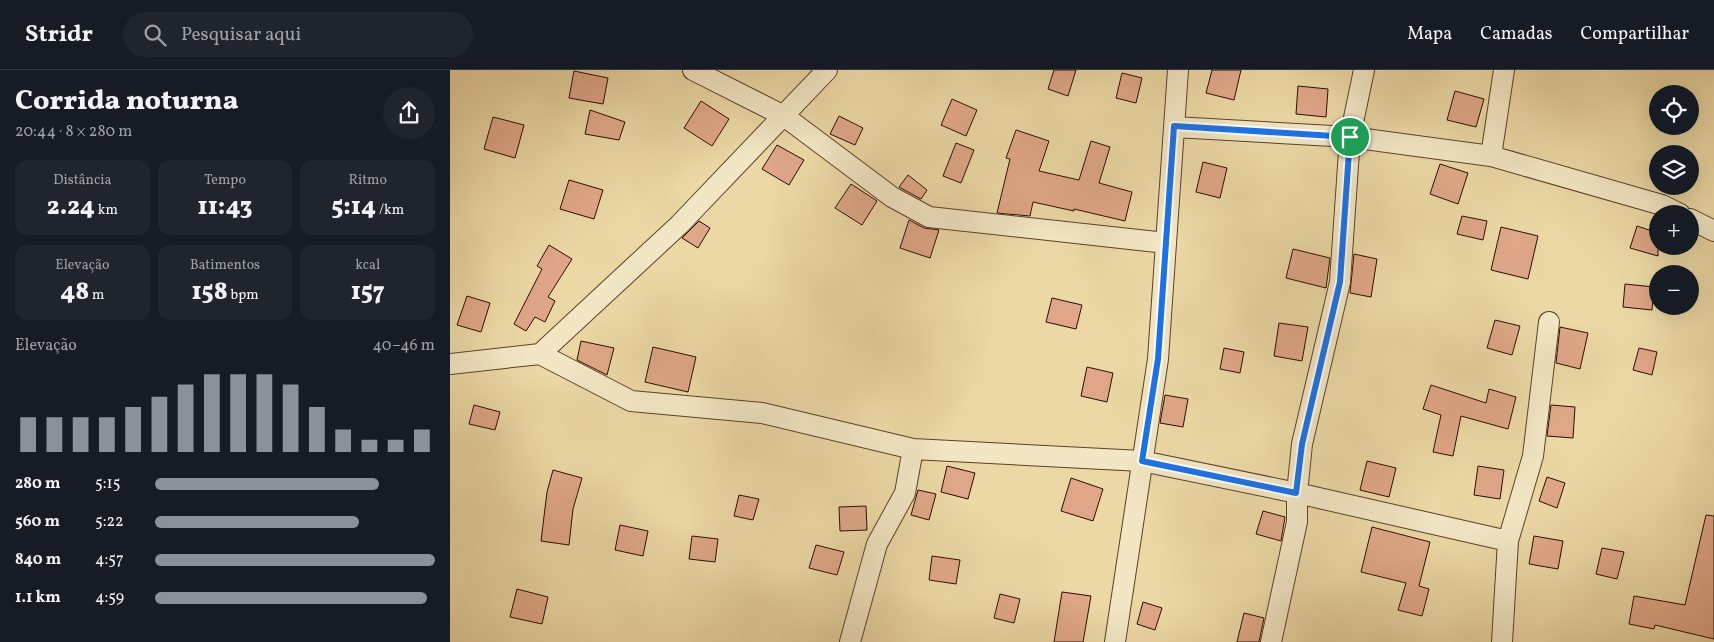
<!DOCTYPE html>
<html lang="pt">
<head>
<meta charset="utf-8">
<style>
  :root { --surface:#171b24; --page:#20242c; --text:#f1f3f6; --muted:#9ea1a6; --line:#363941; --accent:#8c9099 }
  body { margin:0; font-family:Vollkorn,serif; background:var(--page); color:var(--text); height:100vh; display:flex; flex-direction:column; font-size:19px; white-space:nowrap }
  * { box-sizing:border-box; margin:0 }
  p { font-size:16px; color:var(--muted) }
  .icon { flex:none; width:28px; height:28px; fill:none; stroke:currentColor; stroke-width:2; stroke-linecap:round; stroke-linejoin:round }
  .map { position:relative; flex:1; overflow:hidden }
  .panel { display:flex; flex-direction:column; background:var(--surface); width:450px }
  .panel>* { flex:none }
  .fabs { position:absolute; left:1199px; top:15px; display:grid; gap:10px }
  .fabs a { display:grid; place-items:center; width:50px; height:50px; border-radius:50%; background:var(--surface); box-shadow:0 5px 20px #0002; font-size:25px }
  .pin { position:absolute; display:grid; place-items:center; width:42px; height:42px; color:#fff; margin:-21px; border:2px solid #fff; border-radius:50%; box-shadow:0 1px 5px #0007 }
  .round { display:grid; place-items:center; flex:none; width:52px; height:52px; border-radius:26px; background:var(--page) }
  .head { display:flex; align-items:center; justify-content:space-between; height:85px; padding:0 15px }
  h1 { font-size:28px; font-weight:800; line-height:38px }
  .metrics { display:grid; grid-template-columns:repeat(3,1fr); gap:8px; height:85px; padding:5px 15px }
  .metrics div { display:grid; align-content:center; border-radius:12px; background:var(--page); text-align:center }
  .metrics b { font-size:25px; font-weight:800 }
  .metrics small { font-size:14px; font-weight:400 }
  .metrics p { font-size:14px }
  .chart { height:140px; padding:10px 15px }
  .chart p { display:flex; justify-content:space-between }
  .chart svg { width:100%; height:90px; margin-top:5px; stroke:var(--accent); stroke-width:6 }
  ul { padding:0 15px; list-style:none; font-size:16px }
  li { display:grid; grid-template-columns:80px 60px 1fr; align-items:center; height:38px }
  li i { height:12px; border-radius:6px; background:var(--accent) }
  header { display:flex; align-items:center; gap:30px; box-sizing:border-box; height:70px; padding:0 25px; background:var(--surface); border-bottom:1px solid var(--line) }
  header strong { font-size:24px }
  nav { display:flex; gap:28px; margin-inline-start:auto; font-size:18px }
  .search { width:350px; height:45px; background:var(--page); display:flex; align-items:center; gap:12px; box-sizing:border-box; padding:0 18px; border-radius:28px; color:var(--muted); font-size:19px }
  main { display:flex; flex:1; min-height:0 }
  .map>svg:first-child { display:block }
  .building { fill:#dfa787; stroke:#2d0d01 }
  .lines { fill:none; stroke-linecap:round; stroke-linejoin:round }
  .street-casing { stroke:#5c402a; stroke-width:22 }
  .street { stroke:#f2e6c4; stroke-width:20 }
  .route-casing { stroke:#fff; stroke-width:10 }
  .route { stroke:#1a73e8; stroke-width:6 }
</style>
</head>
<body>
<header>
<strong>Stridr</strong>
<div class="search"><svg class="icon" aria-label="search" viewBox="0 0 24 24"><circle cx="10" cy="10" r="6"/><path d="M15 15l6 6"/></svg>Pesquisar aqui</div>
<nav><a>Mapa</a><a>Camadas</a><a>Compartilhar</a></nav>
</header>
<main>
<section class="panel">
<div class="head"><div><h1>Corrida noturna</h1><p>20:44 · 8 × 280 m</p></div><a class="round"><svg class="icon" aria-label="share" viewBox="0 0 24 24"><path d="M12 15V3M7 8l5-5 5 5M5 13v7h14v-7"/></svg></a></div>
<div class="metrics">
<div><p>Distância</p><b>2.24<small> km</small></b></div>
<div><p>Tempo</p><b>11:43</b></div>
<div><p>Ritmo</p><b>5:14<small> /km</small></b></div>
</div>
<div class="metrics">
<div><p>Elevação</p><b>48<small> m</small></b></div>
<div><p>Batimentos</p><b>158<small> bpm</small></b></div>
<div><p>kcal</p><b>157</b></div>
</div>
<div class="chart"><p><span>Elevação</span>40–46 m</p>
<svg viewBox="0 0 160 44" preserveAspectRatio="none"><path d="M5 44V27M15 44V27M25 44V27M35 44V27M45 44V22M55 44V17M65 44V11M75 44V6M85 44V6M95 44V6M105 44V11M115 44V22M125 44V33M135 44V38M145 44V38M155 44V33"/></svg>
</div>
<ul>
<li><b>280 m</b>5:15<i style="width:80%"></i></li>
<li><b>560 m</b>5:22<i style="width:73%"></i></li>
<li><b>840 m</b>4:57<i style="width:100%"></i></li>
<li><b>1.1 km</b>4:59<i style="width:97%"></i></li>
</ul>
</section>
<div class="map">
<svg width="1264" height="572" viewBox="0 0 1264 572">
  <rect width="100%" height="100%" fill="#ebd8a5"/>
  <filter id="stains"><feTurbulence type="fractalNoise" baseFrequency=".004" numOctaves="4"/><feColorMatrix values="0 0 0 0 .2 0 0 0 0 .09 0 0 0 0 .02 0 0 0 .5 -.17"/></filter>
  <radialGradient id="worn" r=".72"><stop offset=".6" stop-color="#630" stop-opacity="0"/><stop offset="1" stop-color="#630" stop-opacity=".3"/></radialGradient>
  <path class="building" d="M604 0H626L618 26 598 19Z
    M762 0H791L784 30 756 23Z
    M124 1 158 8 153 34 119 28Z
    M672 3 692 8 686 33 666 28Z
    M848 16 878 19 876 47 846 44Z
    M1005 21 1034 29 1026 57 997 50Z
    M502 29 527 40 516 66 491 55Z
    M251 31 279 49 262 76 234 58Z
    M140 40 175 52 169 70 135 64Z
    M389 46 413 58 405 75 380 64Z
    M43 47 74 55 65 88 34 79Z
    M566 60 599 71 589 101 629 110 641 71 660 77 649 113 682 122 675 151 624 139V141L583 132 580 146 547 143 560 89 556 88Z
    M506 73 524 80 511 113 493 106Z
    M327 75 354 90 339 115 312 99Z
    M753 92 777 98 770 128 746 122Z
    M990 94 1018 103 1008 134 980 124Z
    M458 105 477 120 471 129 449 117Z
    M119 110 153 120 144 149 110 139Z
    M401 114 427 131 412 155 385 138Z
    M1012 146 1037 151 1033 170 1007 164Z
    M459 150 474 158 489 160 480 188 450 178Z
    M249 151 260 158 248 178 232 168Z
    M1187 156 1208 163V186L1180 178Z
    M1051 157 1088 166 1078 209 1041 200Z
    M99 175 122 189 98 227 105 231 95 252 85 247 76 261 64 254 92 199 87 196Z
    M843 179 880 188 876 218 836 208Z
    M904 184 927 189 921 227 900 223Z
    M1175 214 1204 217 1202 240 1173 237Z
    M17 226 40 233 31 262 7 255Z
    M602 228 632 235 626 259 596 252Z
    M1045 250 1070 256 1062 285 1037 278Z
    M829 253 858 257 852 291 824 286Z
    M1110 257 1138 263 1130 299 1106 293Z
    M131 271 164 278 157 305 127 290Z
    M203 277 246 287 238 322 195 312Z
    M774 278 794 282 790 303 770 299Z
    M1189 278 1207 282 1202 305 1183 300Z
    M637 297 663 303 657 332 631 326Z
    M981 315 1036 333 1039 319 1066 327 1058 359 1011 346 1003 386 983 382 991 345 973 339Z
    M715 325 738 329 733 357 710 353Z
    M24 335 50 342 45 360 19 354Z
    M1101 335 1125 337 1123 368 1097 366Z
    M917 391 946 398 939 427 910 420Z
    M497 396 525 403 518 429 491 422Z
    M1028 396 1054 400 1050 429 1024 425Z
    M103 400 132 408 123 439 119 475 91 471 97 422Z
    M1097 407 1115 413 1107 438 1089 431Z
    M621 408 653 419 643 451 611 441Z
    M468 420 486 424 479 450 461 445Z
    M289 425 309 429 303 450 284 446Z
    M416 436 417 460 390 461 389 437Z
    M813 441 835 447 831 471 806 464Z
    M1256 445 1264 446V569L1205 555 1204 559 1179 554 1184 526 1235 535Z
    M170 455 198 461 193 486 165 480Z
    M922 457 980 472 969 516 979 519 972 546 948 540 956 513 911 502Z
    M242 466 268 469 265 492 239 489Z
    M1084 466 1113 471 1108 499 1079 494Z
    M366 475 394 482 387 505 359 498Z
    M1152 478 1174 482 1167 509 1146 504Z
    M482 486 510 490 506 514 479 510Z
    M67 519 98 527 92 554 60 547Z
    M612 522 641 526 633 572H604Z
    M550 524 570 529 564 553 544 548Z
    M693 532 712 538 705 560 687 554Z
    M794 543 814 548 809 572H787Z"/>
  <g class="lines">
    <defs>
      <path id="street" d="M243 0 334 46 442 127 479 147 716 173
        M724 57 900 67 1041 86 1212 135 1230 144
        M1041 86 1054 0
        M1240 149 1264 161
        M90 284 181 331 312 343 463 379 692 391 847 423 1058 471
        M0 294 90 284 229 155 377 0
        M400 572 427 474 455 423 463 379
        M665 572 708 289 728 0
        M821 572 847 452V423L852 374 890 212 900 67 914 0
        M1052 572 1058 471 1083 386 1099 252"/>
    </defs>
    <use href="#street" class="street-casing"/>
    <use href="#street" class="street"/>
  </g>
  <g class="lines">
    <defs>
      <path id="route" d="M724 56 900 67 890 212 852 374 846 423 692 391 708 289Z"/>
    </defs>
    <use href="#route" class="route-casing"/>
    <use href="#route" class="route"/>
  </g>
  <rect width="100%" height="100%" filter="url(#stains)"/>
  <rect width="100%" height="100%" fill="url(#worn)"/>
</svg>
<div class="fabs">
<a><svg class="icon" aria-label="locate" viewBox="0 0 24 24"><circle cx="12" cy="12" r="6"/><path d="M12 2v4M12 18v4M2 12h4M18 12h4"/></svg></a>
<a><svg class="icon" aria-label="layers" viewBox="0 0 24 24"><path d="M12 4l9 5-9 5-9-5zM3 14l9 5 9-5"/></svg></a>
<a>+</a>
<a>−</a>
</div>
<div class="pin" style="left:900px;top:67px;background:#1e9e55"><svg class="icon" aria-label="arrive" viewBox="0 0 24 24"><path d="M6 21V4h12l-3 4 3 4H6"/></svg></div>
</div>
</main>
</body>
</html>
